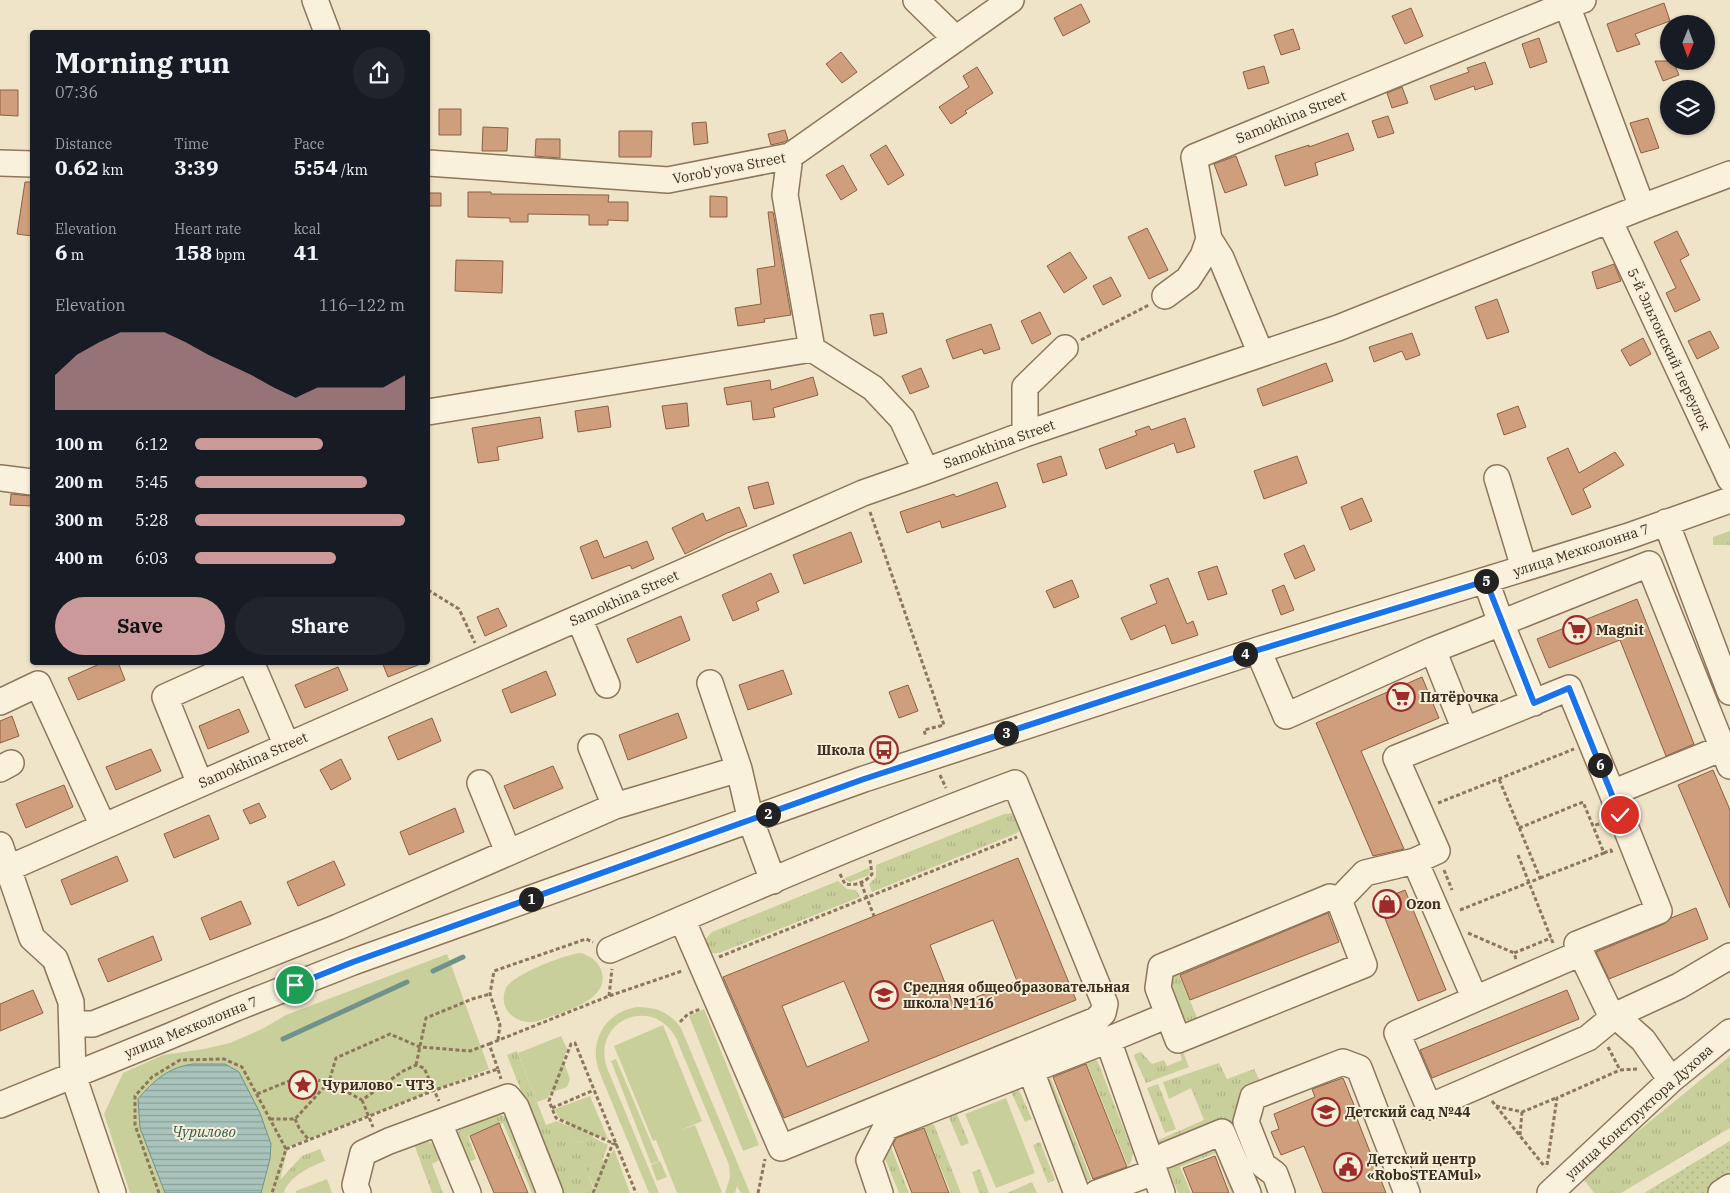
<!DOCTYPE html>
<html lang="en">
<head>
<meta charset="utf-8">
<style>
  :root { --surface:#171b24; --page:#20242c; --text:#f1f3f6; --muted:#9ea1a6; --accent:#cc999b }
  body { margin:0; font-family:"IBM Plex Serif",serif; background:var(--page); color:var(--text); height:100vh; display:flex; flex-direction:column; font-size:19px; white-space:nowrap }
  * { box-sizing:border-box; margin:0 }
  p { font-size:16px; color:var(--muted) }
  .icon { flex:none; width:28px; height:28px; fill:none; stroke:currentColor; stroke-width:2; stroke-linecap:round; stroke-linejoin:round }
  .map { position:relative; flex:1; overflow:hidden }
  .panel { position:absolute; left:30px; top:30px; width:400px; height:635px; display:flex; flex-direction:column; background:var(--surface); border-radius:5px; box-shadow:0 1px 4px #0004 }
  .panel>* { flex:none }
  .needle { width:32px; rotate:181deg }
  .fabs { position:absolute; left:1660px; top:15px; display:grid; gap:10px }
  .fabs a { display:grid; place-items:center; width:55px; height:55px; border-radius:50%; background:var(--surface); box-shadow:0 1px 4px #0004; font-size:25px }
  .pin { position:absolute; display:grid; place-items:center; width:42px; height:42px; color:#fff; margin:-21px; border:2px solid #fff; border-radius:50%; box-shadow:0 1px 5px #0007 }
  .km { position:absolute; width:25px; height:25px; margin:-12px; border-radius:50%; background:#222; color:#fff; font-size:14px; line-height:25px; text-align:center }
  .round { display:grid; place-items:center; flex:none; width:52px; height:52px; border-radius:26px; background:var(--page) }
  .overview { display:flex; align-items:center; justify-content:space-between; height:85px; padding:0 25px }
  h1 { font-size:28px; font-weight:700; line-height:38px }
  .metrics { display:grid; grid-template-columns:repeat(3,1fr); gap:8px; height:85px; padding:5px 25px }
  .metrics div { display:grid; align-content:center }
  .metrics b { font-size:21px; font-weight:700 }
  .metrics small { font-size:14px; font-weight:400 }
  .metrics p { font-size:14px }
  .chart { height:140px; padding:10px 25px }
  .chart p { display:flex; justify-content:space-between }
  .chart svg { width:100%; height:90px; margin-top:5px; fill:var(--accent); opacity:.7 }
  .action { display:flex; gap:10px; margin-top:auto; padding:10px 25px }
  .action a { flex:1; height:58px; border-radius:30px; background:var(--accent); color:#111; font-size:20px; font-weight:700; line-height:58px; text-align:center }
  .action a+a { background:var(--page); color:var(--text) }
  ul { padding:0 25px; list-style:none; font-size:16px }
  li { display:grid; grid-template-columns:80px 60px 1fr; align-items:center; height:38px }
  li i { height:12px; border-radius:6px; background:var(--accent) }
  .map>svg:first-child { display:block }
  .grass { fill:url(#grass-tufts) }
  .park { fill:#c9cf9b }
  .garden { fill:url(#garden-dots) }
  .water { fill:url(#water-rules); stroke:#6f938a }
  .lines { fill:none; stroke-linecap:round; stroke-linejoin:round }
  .stream { stroke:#6f938a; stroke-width:5 }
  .building { fill:#cf9f7d; stroke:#8d5f41; fill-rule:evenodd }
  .minor-casing { stroke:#8d765c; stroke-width:28 }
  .path { stroke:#8d765c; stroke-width:3; stroke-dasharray:4 2.5; stroke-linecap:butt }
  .minor { stroke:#faf1dc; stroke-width:25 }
  .route-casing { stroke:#fff; stroke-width:10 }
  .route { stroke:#1a73e8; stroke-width:6 }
  .labels { text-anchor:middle; stroke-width:4; stroke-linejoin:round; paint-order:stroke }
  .street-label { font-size:14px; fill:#3d2e20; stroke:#f7eed8 }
  .poi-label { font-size:14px; font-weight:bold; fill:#3d2e20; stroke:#f7eed8; text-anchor:start }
  .water-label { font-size:15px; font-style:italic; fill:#2f5d5a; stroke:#f7eed8 }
</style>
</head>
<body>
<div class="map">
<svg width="1730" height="1193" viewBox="0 0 1730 1193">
  <defs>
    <pattern id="grass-tufts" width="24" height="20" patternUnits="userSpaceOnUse" patternTransform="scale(1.25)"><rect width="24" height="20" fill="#c9cf9b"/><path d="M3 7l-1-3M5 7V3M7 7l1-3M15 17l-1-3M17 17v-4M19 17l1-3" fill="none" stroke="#aeb285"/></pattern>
    <pattern id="garden-dots" width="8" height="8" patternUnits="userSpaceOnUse" patternTransform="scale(1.25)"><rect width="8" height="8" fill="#c9cf9b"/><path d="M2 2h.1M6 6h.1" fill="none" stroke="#aeb285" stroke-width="1.8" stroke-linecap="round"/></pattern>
    <pattern id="water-rules" width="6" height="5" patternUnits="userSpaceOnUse" patternTransform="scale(1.25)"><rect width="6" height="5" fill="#a9c4bc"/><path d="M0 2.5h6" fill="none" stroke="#8ba098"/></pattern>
  </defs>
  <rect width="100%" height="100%" fill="#f0e4c8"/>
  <path class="grass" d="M1730 531V545H1713V537Z
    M1015 813 1024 823 1017 833 872 892 869 884 876 877V865L1004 814Z
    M869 868 870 873 867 876 850 882 846 880 845 878Z
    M838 881 847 889 856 890 860 897 719 953 703 954 701 944 712 932Z
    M1334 908 1179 975 1199 1022 1180 1020 1164 971Z
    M517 1051 546 1125 557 1121 568 1126 573 1140 580 1143 592 1137 608 1145 602 1161 592 1164 588 1173 593 1188 591 1193H561L507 1055Z
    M1141 1052 1152 1064 1164 1060 1167 1066 1182 1060 1180 1053 1183 1052 1189 1067 1146 1083 1134 1056 1135 1054Z
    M1730 1056V1128L1621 1193H1594L1582 1177Z
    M1093 1058 1098 1062 1133 1153 1131 1162 1128 1166 1085 1059Z
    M1219 1063 1227 1079 1254 1069 1262 1084 1238 1129 1263 1193H1256L1228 1124 1165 1149 1153 1146 1156 1141 1204 1120 1191 1088 1169 1099 1163 1082Z
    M1049 1074 1092 1181 1081 1179 1043 1077Z
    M1158 1084 1176 1129 1165 1133 1147 1088Z
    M1018 1088 1032 1119 1025 1122 1011 1092 957 1114 969 1143 961 1146 949 1118 950 1114Z
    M499 1113 508 1119 539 1193H532L503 1123 468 1136 476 1159 466 1163 457 1135 460 1130Z
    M928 1122 934 1125 961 1193H951L922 1123Z
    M887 1137 909 1193H899L882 1151Z
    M423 1141C435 1141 438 1149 442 1159L432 1164 443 1193H432L414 1144Z
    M1040 1142 1055 1180 1048 1183 1033 1145Z
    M1213 1144 1223 1150 1240 1193H1231L1216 1153 1180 1167 1191 1193H1178L1168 1168 1170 1165Z
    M320 1149 325 1161C311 1166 287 1178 284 1193H276L278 1182 302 1156Z
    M980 1169 989 1193H979L972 1172Z
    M1032 1182 1037 1193H1007Z"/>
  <path class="park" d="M581 953C590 956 598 961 601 970 613 1000 561 1013 541 1020 520 1028 496 1011 506 988 513 974 566 954 581 953Z
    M447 954 489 1069 288 1147 277 1193H130L104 1114 123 1073 163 1055 204 1049 230 1043 262 1029 286 1015Z
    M638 1007C657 1007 670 1013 681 1028L750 1193H741L737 1186 735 1193H725L730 1177 729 1165 676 1038C652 994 591 1021 607 1068L659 1193H649L599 1071C588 1041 606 1011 638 1007Z
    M704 1009 759 1145 743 1151 689 1016Z
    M663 1025 702 1121 679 1131 695 1125 722 1192 720 1193H677L656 1140 653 1141 614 1046Z
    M561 1036 567 1049 563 1060 570 1079 567 1087 550 1093 548 1098 537 1102 518 1053Z
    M616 1059 659 1161 651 1164 611 1061Z
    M590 1096 608 1139 596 1135 580 1143 573 1140 566 1121 558 1117 555 1109Z
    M1006 1098 1035 1173 996 1188 965 1114Z
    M614 1149 630 1193H596L588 1173 592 1164 608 1159Z
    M660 1161 667 1177 657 1181 651 1165Z
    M327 1179 332 1193H296V1191Z"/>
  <path class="garden" d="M1730 1141V1193H1644Z"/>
  <path class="water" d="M193 1064H225L239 1072 260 1113 271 1144 270 1159 261 1193H165L140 1128 138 1099C153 1081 169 1067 193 1064Z"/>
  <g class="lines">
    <path class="stream" d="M433 971 463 957
      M283 1039 407 982"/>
  </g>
  <path class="building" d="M1664 3 1670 21 1635 34 1640 44 1617 52 1607 24Z
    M1081 4 1090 22 1063 36 1054 18Z
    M1411 8 1423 36 1405 44 1392 16Z
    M1293 29 1300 49 1281 55 1274 35Z
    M1539 38 1547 62 1530 68 1522 44Z
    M841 52 857 72 842 83 826 64Z
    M1655 61H1673L1679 75 1663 81Z
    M1485 62 1493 84 1475 90 1474 86 1435 100 1430 86 1469 72 1467 68Z
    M1264 66 1269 83 1248 89 1243 72Z
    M977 67 993 93 965 111 967 113 951 124 939 107 969 87 963 76Z
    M1402 87 1408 103 1392 108 1387 93Z
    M0 90H18V116L0 115Z
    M439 109H461V135H439Z
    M1388 116 1394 133 1378 138 1372 121Z
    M1648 118 1659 148 1641 153 1630 123Z
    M706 122 708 143 694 145 692 123Z
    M483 127 508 128 507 151H482Z
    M785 130 788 140 784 142 771 145 768 134Z
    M619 131H652L651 157H619Z
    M1348 133 1354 150 1315 163 1318 175 1285 186 1275 156 1309 145V147Z
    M536 139H560V158L535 156Z
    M886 145 904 175 888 185 870 155Z
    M1236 156 1247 185 1225 193 1214 164Z
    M843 165 857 190 841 200 826 175Z
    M25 182H32V236L17 234Z
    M468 192H491V194L609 195 608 202H628V221L608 220V225H589V215L528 214V222H510V218L468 217Z
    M428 193H441V206H428Z
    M710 196 727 197V217H710Z
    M768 212H773L791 315 764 319 765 322 738 326 735 308 761 304 757 269 775 266Z
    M1147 228 1168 270 1149 279 1128 237Z
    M1677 231 1689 255 1680 260 1700 300 1675 312 1666 293 1676 288 1654 242Z
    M1070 252 1087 278 1064 293 1047 266Z
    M456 260 503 261 502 293 455 291Z
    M1614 264 1621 281 1597 289 1592 272Z
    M1111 277 1121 296 1103 305 1093 286Z
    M1497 299 1509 332 1487 339 1475 307Z
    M1040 312 1051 334 1032 344 1021 321Z
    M883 313 887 333 874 336 870 315Z
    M991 324 1000 349 984 354 982 349 953 359 946 340Z
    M1710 331 1719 348 1697 359 1688 341Z
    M1412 333 1420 355 1406 360 1402 351 1374 362 1369 347Z
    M1643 338 1651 354 1630 366 1621 350Z
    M1326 363 1333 381 1263 406 1257 389Z
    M921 368 929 387 910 394 902 376Z
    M813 377 818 395 773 408 775 417 753 420 751 401 727 405 724 388 770 380 771 390Z
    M687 403 689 426 666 429 662 406Z
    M608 406 611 427 578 432 575 411Z
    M1518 406 1526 427 1504 435 1497 414Z
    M540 417 543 438 497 447 499 460 478 463 472 428Z
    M1185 418 1195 447 1177 453 1174 443 1106 469 1099 449 1137 435 1135 431 1149 426 1151 430Z
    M1568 448 1579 473 1615 452 1624 465 1583 489 1591 507 1572 515 1547 458Z
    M1061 456 1067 475 1043 483 1037 464Z
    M1297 456 1307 483 1264 499 1254 471Z
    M768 482 774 504 754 509 748 487Z
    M997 482 1006 507 942 528 940 521 907 533 900 512 954 494 956 497Z
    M11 494 32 496V506L10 505Z
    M1362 498 1372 521 1350 530 1341 507Z
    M739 507 747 526 727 533 685 554 672 528 703 513 706 521Z
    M851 532 862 562 804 584 793 555Z
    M597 540 604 558 647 541 654 559 632 569 630 565 592 579 580 547Z
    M1304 545 1315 570 1295 579 1284 554Z
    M1217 566 1227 594 1208 600 1198 572Z
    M771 573 779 592 756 602 759 610 733 621 722 595Z
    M1168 578 1187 624 1193 621 1198 635 1172 644 1165 625 1131 640 1121 618 1157 603 1150 585Z
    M1072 580 1079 597 1054 608 1046 591Z
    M1284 585 1294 610 1281 615 1272 590Z
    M1637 599 1694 744 1666 756 1620 640 1549 668 1537 639Z
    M498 608 507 626 485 636 477 617Z
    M681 616 690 640 637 663 627 639Z
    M104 662H118L125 680 78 700 68 678Z
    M382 662H423V663L388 677Z
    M338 667 348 690 305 708 295 685Z
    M783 670 792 694 748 710 739 685Z
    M546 671 556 695 511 713 502 690Z
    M1422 677 1439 718 1361 751 1404 849 1373 856 1316 723Z
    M908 685 918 711 899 718 889 692Z
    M239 709 249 732 208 749 199 726Z
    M678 713 687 738 628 760 619 735Z
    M12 716 19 736 0 743V721Z
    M432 718 441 741 398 760 388 737Z
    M151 749 161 771 116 790 106 767Z
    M341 759 351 779 331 790 320 770Z
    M553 766 563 788 514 809 504 786Z
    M1713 770 1730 810V908L1678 785Z
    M64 785 73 807 26 828 16 804Z
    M259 803 266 817 250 824 243 810Z
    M455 808 464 832 409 855 400 832Z
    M209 815 219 839 174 858 164 834Z
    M117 856 128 881 71 905 61 880Z
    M1018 858 1076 1000 784 1118 723 977ZM993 920 1017 981 954 1006 930 945ZM844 981 869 1041 807 1067 782 1006Z
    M334 861 345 885 298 906 287 882Z
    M1405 890 1446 990 1418 1001 1378 901Z
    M241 901 251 924 210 940 201 918Z
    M1696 908 1708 939 1609 979 1596 952 1664 924 1671 918Z
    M1328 913 1339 942 1190 1000 1180 975Z
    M153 936 162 960 108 982 98 959Z
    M33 990 43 1013 0 1031V1004Z
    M1567 990 1579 1019 1432 1078 1420 1050Z
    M1086 1064 1127 1167 1093 1179 1053 1077Z
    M1343 1078 1356 1110 1354 1111 1386 1193H1323L1304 1146 1281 1155 1271 1132 1279 1129 1274 1114 1315 1097 1312 1089Z
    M499 1123 528 1193H494L470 1136Z
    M924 1128 949 1193H912L893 1144 896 1138Z
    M1215 1156 1229 1193H1193L1183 1168Z"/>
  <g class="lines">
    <defs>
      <path id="minor" d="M315 0 327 32
        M916 0 956 39
        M1565 0 1642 207
        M790 156 785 195 812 349
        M0 163 32 164
        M428 163 668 180 790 156 1011 0
        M1609 220 1730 479
        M1165 296 1188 279 1203 256 1209 239
        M1261 354 1221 258 1209 239 1194 157 1567 4 1583 0
        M428 412 812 349 873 388 902 419 926 471
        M1025 434V387L1065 348
        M0 478 32 482
        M1497 478 1524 568
        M1666 522 1730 692
        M579 618 607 685
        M1258 650 1286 716 1433 650 1501 623 1486 581
        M1433 650 1465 730
        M251 662 287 746
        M710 683 739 769 751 821 773 881
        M0 702 38 684 103 826
        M1534 703 1501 623 1649 564 1730 766
        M591 747 615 806
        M0 769 11 763
        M480 783 508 852
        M200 784 165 697 243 662
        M0 845 32 938 55 959 71 1002 73 1075 113 1193
        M1415 861 1437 851 1396 758 1569 688 1612 793 1730 745
        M0 872 863 493 926 471 1025 434 1338 328 1642 207 1730 174
        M1330 897 1339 900 1364 965 1178 1040 1158 988 1161 967Z
        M1339 900 1365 873 1415 861 1475 999 1581 953 1608 1009 1643 1040 1671 1080
        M610 950C744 892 878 834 1015 783L1105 1004 1103 1013 1096 1020 781 1148 682 919
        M1581 953 1577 944 1659 911 1612 793
        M1475 999 1397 1033 1429 1107 1588 1038 1616 1015 1679 986 1730 956
        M72 1024H93L338 927 615 806 739 769
        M1108 1040 1162 1193
        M1031 1071 1076 1191 1078 1193
        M0 1105 170 1036 236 1008 353 962 864 779 1258 650 1629 536 1730 500
        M439 1123 468 1193
        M1166 1155 1222 1132 1248 1193
        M358 1193 355 1185 363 1153 389 1141 508 1097 516 1107 550 1193
        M880 1193 869 1160 886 1127 1108 1040 1168 1015
        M1097 1193 1154 1172
        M1282 1193 1275 1174 1263 1165 1246 1122 1253 1097 1343 1062 1359 1068 1407 1193
        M1550 1193 1671 1080 1730 1032
        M1721 1193 1730 1187"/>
    </defs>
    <use href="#minor" class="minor-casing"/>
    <path class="path" d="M1081 340 1149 305
      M870 512 944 725 924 730 926 737
      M428 590 459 609 475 643
      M940 775 946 788
      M1438 803 1574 749
      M1519 828 1583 802 1593 826 1604 822
      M1604 853 1611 850 1612 853
      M1518 855 1553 943
      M1444 870 1452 890
      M840 874 845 884C856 886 866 882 872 874L870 860
      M1540 878 1604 853 1593 826
      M861 883 874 916
      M1460 910 1540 878 1499 779
      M1468 933 1514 953
      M719 957 1017 837
      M1516 959 1514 953 1551 938
      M609 996 612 969
      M680 1022 688 1014 700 1009
      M498 1040 500 1025 490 994 494 971 586 939 593 942
      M489 1044 609 996 682 971
      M1608 1047 1620 1070 1637 1069
      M416 1065 426 1018 472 999 490 994
      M299 1077 329 1082 362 1100 403 1071 416 1065 424 1068 439 1101
      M257 1094 299 1077 317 1096
      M362 1100 373 1127
      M1492 1101 1545 1167
      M1496 1106 1522 1112 1556 1098
      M552 1108 594 1090
      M270 1119H295L329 1082 336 1058 390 1034 420 1047 470 1051 489 1044 498 1069
      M295 1119 299 1128 309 1140
      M1520 1135 1522 1112
      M617 1145 556 1118 549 1101 571 1044 575 1043 636 1193
      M286 1149 435 1090 498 1069 501 1079
      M1547 1165 1557 1098 1620 1070
      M159 1193 135 1125V1096L152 1077 180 1060 224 1059 242 1067 286 1149 272 1193
      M593 1193 613 1143
      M758 1193 765 1159"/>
    <use href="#minor" class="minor"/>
  </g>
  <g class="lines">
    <defs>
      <path id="route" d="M295 985 353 962 864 779 1258 650 1486 581 1534 703 1569 688 1620 815"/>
    </defs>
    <use href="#route" class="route-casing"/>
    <use href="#route" class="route"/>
  </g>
  <defs>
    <symbol id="supermarket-ring" viewBox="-11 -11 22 22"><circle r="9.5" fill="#f7eed8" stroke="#9e2a2b" stroke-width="1.5"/><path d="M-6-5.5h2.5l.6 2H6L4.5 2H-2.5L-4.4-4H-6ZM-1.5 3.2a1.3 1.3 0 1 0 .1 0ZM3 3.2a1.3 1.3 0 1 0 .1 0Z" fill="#9e2a2b"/></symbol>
    <symbol id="bus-ring" viewBox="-11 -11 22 22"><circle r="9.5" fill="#f7eed8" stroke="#9e2a2b" stroke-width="1.5"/><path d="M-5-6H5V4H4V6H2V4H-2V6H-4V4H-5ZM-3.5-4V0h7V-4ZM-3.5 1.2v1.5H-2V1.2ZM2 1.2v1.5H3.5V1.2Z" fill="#9e2a2b"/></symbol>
    <symbol id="shop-ring" viewBox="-11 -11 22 22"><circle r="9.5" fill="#f7eed8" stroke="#9e2a2b" stroke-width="1.5"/><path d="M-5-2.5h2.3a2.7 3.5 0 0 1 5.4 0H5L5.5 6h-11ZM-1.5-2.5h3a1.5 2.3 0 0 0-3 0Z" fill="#9e2a2b"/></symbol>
    <symbol id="school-ring" viewBox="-11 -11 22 22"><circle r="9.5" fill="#f7eed8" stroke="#9e2a2b" stroke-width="1.5"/><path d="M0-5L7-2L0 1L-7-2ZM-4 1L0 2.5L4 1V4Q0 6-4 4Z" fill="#9e2a2b"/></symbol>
    <symbol id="sight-ring" viewBox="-11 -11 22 22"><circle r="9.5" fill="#f7eed8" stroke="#9e2a2b" stroke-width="1.5"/><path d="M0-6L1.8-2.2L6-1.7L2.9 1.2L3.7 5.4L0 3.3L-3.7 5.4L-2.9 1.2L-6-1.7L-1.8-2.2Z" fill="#9e2a2b"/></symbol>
    <symbol id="civic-ring" viewBox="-11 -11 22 22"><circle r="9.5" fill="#f7eed8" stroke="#9e2a2b" stroke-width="1.5"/><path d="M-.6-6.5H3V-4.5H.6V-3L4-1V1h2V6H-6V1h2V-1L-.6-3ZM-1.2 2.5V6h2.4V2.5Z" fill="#9e2a2b"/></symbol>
  </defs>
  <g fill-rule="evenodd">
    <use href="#supermarket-ring" x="1561" y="614" width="32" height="32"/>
    <use href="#supermarket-ring" x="1385" y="681" width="32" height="32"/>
    <use href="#bus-ring" x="868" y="734" width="32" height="32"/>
    <use href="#shop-ring" x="1371" y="888" width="32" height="32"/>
    <use href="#school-ring" x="868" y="979" width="32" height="32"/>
    <use href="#sight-ring" x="287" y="1069" width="32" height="32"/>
    <use href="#school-ring" x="1310" y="1096" width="32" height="32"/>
    <use href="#civic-ring" x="1332" y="1151" width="32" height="32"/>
  </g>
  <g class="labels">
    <g class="street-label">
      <text transform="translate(1291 117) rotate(-22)" y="5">Samokhina Street</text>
      <text transform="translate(729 168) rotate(-11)" y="5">Vorob'yova Street</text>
      <text transform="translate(1669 349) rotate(65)" y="5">5-й Эльтонский переулок</text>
      <text transform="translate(999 444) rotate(-20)" y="5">Samokhina Street</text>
      <text transform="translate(1581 550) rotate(-18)" y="5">улица Мехколонна 7</text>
      <text transform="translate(624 598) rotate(-24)" y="5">Samokhina Street</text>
      <text transform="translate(253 760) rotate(-24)" y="5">Samokhina Street</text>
      <text transform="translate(191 1027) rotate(-22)" y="5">улица Мехколонна 7</text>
      <text transform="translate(1639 1112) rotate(-42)" y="5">улица Конструктора Духова</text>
    </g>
    <g class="poi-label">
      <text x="1596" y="635">Magnit</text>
      <text x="1420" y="702">Пятёрочка</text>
      <text x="865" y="755" text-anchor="end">Школа</text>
      <text x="1406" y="909">Ozon</text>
      <text x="903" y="992">Средняя общеобразовательная<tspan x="903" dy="16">школа №116</tspan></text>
      <text x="322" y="1090">Чурилово - ЧТЗ</text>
      <text x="1345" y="1117">Детский сад №44</text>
      <text x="1367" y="1164">Детский центр<tspan x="1367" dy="16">«RoboSTEAMul»</tspan></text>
    </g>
    <g class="water-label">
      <text x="204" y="1137">Чурилово</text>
    </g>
  </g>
</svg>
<div class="fabs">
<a><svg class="needle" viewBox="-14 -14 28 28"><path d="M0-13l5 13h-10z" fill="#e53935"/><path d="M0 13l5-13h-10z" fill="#9ea1a6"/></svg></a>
<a><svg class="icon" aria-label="layers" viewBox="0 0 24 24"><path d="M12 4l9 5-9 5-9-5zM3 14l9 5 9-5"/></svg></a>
</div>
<div class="pin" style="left:295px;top:985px;background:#1e9e55"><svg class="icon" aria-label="arrive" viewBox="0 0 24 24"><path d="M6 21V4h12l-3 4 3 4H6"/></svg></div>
<div class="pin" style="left:1620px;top:815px;background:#d93025"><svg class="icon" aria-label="check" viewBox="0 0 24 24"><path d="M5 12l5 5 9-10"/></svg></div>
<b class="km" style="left:531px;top:899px">1</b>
<b class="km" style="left:768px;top:814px">2</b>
<b class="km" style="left:1006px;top:733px">3</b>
<b class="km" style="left:1245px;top:654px">4</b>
<b class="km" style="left:1486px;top:581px">5</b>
<b class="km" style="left:1600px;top:765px">6</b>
<section class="panel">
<div class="overview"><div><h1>Morning run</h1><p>07:36</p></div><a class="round"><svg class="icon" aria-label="share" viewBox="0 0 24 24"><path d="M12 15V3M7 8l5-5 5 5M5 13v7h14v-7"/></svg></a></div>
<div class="metrics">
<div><p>Distance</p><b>0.62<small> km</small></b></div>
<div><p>Time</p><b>3:39</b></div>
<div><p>Pace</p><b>5:54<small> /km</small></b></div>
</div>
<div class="metrics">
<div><p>Elevation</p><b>6<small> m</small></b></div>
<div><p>Heart rate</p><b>158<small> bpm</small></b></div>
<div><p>kcal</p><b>41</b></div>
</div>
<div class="chart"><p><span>Elevation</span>116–122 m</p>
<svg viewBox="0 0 160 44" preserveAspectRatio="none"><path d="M0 44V27L10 17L20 11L30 6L40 6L50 6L60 11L70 17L80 22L90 27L100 33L110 38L120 33L130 33L140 33L150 33L160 27V44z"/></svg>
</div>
<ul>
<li><b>100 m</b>6:12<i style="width:61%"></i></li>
<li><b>200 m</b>5:45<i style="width:82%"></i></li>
<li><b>300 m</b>5:28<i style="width:100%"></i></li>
<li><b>400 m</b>6:03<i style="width:67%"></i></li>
</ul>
<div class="action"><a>Save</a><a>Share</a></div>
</section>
</div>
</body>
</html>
